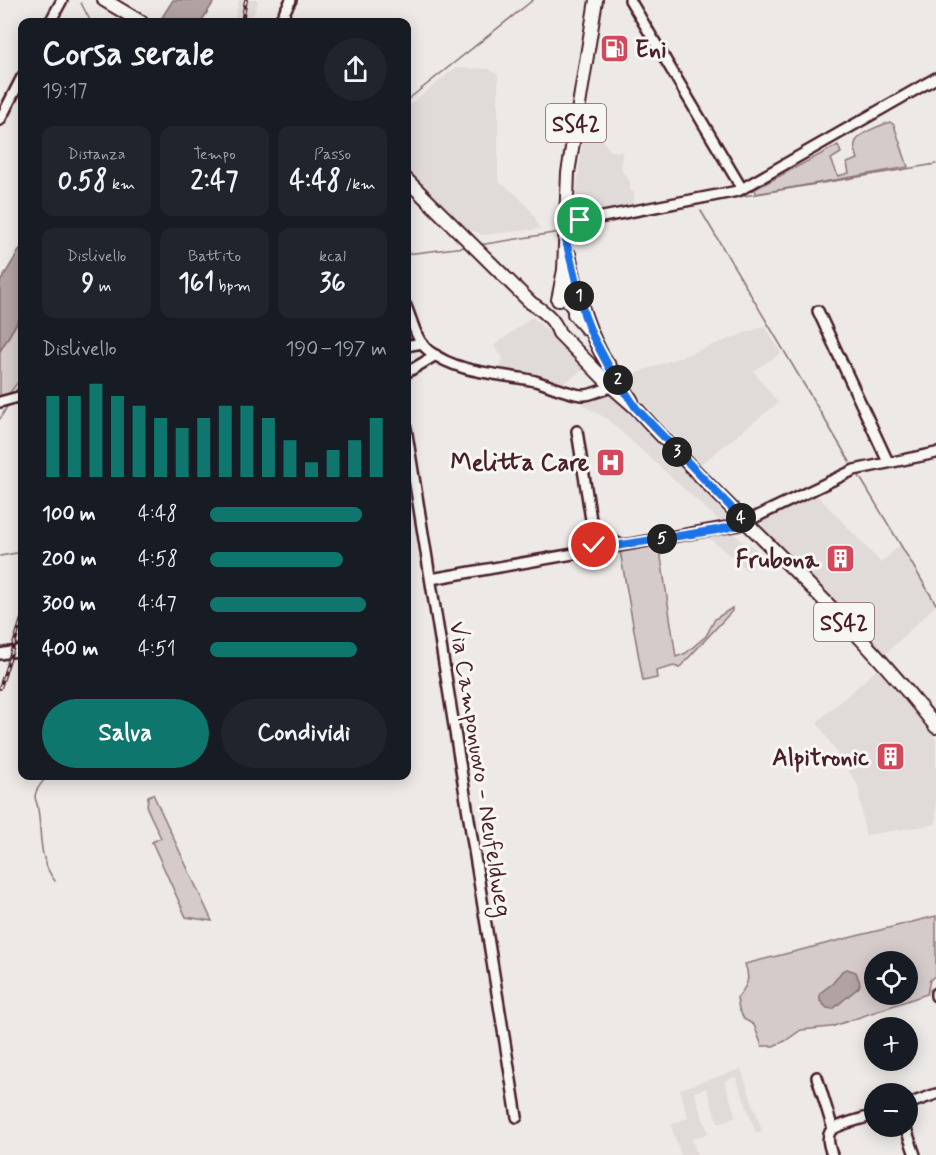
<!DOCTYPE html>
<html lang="it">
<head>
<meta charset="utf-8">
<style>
  :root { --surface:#171b24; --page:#20242c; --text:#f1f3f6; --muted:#9ea1a6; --accent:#0f766e }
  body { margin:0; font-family:Mynerve,sans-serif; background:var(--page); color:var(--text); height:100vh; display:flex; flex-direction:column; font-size:22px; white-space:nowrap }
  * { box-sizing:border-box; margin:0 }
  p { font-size:20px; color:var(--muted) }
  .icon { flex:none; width:33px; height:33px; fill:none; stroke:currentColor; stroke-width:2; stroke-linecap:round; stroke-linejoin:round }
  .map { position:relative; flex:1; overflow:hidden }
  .details { position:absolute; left:18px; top:18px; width:393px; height:762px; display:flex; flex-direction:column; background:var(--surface); border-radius:12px; box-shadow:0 3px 15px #0003 }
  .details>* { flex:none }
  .buttons { position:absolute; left:864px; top:951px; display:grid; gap:12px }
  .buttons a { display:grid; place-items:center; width:54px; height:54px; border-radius:50%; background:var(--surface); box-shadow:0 3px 15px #0003; font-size:30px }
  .pin { position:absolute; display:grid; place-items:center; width:51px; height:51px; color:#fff; margin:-26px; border:3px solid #fff; border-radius:50%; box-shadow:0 2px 6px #0007 }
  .km { position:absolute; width:30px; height:30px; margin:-15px; border-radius:50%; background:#222; color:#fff; font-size:16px; line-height:30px; text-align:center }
  .round { display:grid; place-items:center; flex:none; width:63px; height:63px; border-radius:32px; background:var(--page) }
  .overview { display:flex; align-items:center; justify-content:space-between; height:102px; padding:0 24px }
  h1 { font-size:33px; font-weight:700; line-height:45px }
  .figures { display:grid; grid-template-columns:repeat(3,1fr); gap:9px; height:102px; padding:6px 24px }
  .figures div { display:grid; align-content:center; border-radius:12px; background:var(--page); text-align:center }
  .figures b { font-size:26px; font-weight:700 }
  .figures small { font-size:16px; font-weight:400 }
  .figures p { font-size:16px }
  .chart { height:168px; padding:12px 24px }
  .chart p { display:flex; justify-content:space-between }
  .chart svg { width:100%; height:108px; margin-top:6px; stroke:var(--accent); stroke-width:6 }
  .action { display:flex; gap:12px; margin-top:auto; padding:12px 24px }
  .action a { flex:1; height:69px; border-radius:36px; background:var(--accent); color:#fff; font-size:24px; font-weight:700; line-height:69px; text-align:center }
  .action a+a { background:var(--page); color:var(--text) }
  ul { padding:0 24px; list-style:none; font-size:20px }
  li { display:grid; grid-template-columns:96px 72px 1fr; align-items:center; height:45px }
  li i { height:15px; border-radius:8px; background:var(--accent) }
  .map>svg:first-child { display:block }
  .built { fill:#e0dad8 }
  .green { fill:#d4cbca; stroke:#8f757a; stroke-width:1.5; fill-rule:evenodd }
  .water { fill:#b1a2a3; stroke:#886e73; stroke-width:1.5 }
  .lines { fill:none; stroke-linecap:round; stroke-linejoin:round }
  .stream { stroke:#886e73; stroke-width:1.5 }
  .minor-casing { stroke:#4a1f2b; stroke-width:14 }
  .major-casing { stroke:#4a1f2b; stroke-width:16 }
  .minor { stroke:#f6f6f2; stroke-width:9 }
  .major { stroke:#f6f6f2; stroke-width:12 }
  .rail-casing { stroke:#4a1f2b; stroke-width:4 }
  .rail { stroke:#f6f6f2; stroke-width:1.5; stroke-dasharray:4.5; stroke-linecap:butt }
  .route-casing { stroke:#fff; stroke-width:12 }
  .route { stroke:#1a73e8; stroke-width:8 }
  .labels { text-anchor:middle; stroke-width:6; stroke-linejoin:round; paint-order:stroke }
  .shield { fill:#f6f6f2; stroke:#7e6067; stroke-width:1.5 }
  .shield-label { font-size:22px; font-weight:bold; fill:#4a1f2b }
  .poi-label { font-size:24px; font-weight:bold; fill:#4a1f2b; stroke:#f6f6f2; text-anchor:end }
  .street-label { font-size:24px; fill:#4a1f2b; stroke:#f6f6f2 }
</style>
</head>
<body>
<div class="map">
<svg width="936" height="1155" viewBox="0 0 936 1155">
  <rect width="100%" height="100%" fill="#ece9e6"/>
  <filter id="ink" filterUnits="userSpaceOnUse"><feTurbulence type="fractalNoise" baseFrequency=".0167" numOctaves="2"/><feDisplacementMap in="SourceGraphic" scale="12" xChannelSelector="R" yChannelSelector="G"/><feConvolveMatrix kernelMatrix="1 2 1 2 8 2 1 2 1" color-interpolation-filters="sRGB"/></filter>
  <g filter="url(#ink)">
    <path class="built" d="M239 0H259L250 22H234Z
      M455 68 489 69 498 75V181L516 194 532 212 540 229 481 235 478 232 468 230 407 172 406 108Z
      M586 116 610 151 622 152 621 169 630 182V190L634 192 633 209 589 217 574 212Z
      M532 317 587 367 561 385 549 381 499 370 503 358 494 346Z
      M765 326 781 353 753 371 778 403 701 464 623 381 626 377Z
      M611 392 733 518 724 525 607 419 583 405 585 398Z
      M814 492 881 563 900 545 936 605 885 654 762 529 763 518Z
      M733 532 745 545H751L763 557 748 571 708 537Z
      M879 668 911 705 936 740V824L865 835 858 785 817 722Z
      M741 1069 762 1131 756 1133 736 1077 724 1081 736 1117 718 1123 706 1088 694 1092 708 1133 692 1139 697 1155H681L671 1125 688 1118 680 1089Z"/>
    <path class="green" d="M890 122 894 125 908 167 756 194 755 189 838 145 841 153 831 159 838 176 849 173 847 163 858 159C857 155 853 149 855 144 857 133 880 126 890 122Z
      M22 314V377L5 399 0 398V351Z
      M659 544 676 657 686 653 706 636 715 619 732 608V611L679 668 674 666 656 671 657 678 643 681 620 551Z
      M153 794 212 921 186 917 152 842 161 838 147 808 148 796Z
      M936 916V975L930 980 927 994 831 1027 801 1030 785 1041 773 1046H762L754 1025 744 1019 739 1009 737 998C747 986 751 980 745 964ZM874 962H908V994H874Z"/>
    <path class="water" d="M173 0H215L201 22H159Z
      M22 246V314L0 351V282Z
      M847 969 856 972 860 983 859 987 833 1009 827 1008 820 1001V993L833 983 842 971Z"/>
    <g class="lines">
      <path class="stream" d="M81 3 91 22
        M406 101 533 0
        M738 196 936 84
        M701 211 850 462
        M571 230 738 197 936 164
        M479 245 560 232
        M406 254 465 247
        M406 290 424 338 435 349
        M14 393 22 382
        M406 407 410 426
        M0 419 8 405
        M858 474 936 604
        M0 556 22 552
        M435 582 437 592
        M47 776C43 782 36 788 35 796 35 800 38 805 38 809 42 835 38 859 55 881
        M514 1067 522 1114"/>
      <defs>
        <path id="minor" d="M630 0 742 189
          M50 22 62 0
          M279 22 291 0
          M0 120 22 77
          M565 219 587 220 738 191 936 78
          M406 306C412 320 416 341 429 351 459 374 499 373 535 381 547 384 573 396 584 395 591 395 598 391 606 389
          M818 311 888 462
          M406 346 422 343
          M406 373 436 355
          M0 402 22 396
          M406 428 517 1117
          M577 431 595 545 598 551
          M593 531 621 545
          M431 579 739 525 854 470 936 453
          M0 654 22 650
          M936 993V996
          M817 1077 833 1129
          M908 1104 936 1094
          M905 1126 915 1155
          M832 1155C830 1148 826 1139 830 1132 834 1125 866 1118 874 1115"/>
        <path id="major" d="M104 0 141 22
          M406 179 531 303C544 311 554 319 559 333L612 387 636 408C733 517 847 611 936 727
          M569 254C576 287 584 321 600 351 610 368 622 384 632 401
          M570 277 569 302 574 309V314L586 328
          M558 300 564 270 568 173 596 0"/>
      </defs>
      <use href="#minor" class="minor-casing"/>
      <use href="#major" class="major-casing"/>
      <use href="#minor" class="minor"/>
      <use href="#major" class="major"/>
      <defs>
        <path id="rail" d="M242 22 246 0
          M0 688 22 619"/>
      </defs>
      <use href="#rail" class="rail-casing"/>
      <use href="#rail" class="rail"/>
    </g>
  </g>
  <g class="lines" filter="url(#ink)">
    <defs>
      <path id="route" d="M580 220 565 219 566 241 584 314 592 335 609 367 636 408 746 523 717 530 621 545 598 551 594 545"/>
    </defs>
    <use href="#route" class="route-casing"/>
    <use href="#route" class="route"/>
  </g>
  <defs>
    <symbol id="fuel-square" viewBox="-11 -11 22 22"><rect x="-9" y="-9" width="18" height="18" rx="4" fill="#d1495b" stroke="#f6f6f2"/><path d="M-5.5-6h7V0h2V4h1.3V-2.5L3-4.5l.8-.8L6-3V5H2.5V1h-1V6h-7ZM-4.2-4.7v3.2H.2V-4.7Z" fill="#fff"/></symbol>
    <symbol id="hospital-square" viewBox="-11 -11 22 22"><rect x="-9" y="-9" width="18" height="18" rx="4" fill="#d1495b" stroke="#f6f6f2"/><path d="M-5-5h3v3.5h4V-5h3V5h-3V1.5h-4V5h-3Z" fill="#fff"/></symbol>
    <symbol id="building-square" viewBox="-11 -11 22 22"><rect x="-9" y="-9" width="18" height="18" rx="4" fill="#d1495b" stroke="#f6f6f2"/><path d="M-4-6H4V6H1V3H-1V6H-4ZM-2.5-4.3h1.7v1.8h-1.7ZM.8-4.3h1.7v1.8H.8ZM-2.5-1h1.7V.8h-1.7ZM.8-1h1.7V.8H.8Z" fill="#fff"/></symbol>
  </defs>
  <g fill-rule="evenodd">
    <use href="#fuel-square" x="598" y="32" width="33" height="33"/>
    <use href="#hospital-square" x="594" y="446" width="33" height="33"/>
    <use href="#building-square" x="824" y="542" width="33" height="33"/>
    <use href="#building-square" x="874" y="740" width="33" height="33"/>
  </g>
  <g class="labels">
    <g class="shield">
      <rect x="546" y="104" width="60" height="38" rx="4.5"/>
      <rect x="814" y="603" width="60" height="38" rx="4.5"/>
    </g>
    <g class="shield-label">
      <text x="576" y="131">SS42</text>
      <text x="844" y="630">SS42</text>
    </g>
    <g class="poi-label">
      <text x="635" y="57" text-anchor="start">Eni</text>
      <text x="589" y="470">Melitta Care</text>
      <text x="819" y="567">Frubona</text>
      <text x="869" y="765">Alpitronic</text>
    </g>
    <g class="street-label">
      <text transform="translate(481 769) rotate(81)" y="8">Via Camponuovo - Neufeldweg</text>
    </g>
  </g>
</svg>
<div class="buttons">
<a><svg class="icon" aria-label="locate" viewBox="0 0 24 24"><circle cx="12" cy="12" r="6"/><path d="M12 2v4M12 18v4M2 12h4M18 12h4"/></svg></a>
<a>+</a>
<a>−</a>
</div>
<div class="pin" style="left:580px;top:220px;background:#1e9e55"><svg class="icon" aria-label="arrive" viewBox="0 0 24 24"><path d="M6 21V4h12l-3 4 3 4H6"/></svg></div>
<div class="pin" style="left:594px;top:545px;background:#d93025"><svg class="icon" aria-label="check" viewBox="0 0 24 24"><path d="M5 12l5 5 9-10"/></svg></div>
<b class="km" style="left:579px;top:296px">1</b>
<b class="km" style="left:618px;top:380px">2</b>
<b class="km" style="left:677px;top:452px">3</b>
<b class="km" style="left:741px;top:518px">4</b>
<b class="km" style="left:662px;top:539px">5</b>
<section class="details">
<div class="overview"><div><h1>Corsa serale</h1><p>19:17</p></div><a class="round"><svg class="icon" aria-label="share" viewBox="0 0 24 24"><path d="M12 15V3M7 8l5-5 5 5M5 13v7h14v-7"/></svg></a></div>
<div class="figures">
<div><p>Distanza</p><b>0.58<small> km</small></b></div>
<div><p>Tempo</p><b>2:47</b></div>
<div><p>Passo</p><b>4:48<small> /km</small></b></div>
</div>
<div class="figures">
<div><p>Dislivello</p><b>9<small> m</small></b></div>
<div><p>Battito</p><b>161<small> bpm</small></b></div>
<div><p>kcal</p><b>36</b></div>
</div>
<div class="chart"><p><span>Dislivello</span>190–197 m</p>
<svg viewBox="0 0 160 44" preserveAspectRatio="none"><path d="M5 44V11M15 44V11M25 44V6M35 44V11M45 44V15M55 44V20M65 44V24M75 44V20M85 44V15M95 44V15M105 44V20M115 44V29M125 44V38M135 44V33M145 44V29M155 44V20"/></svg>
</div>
<ul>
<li><b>100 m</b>4:48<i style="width:86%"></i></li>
<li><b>200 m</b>4:58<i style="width:75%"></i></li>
<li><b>300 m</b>4:47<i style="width:88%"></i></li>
<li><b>400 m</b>4:51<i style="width:83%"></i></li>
</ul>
<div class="action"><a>Salva</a><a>Condividi</a></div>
</section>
</div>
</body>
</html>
